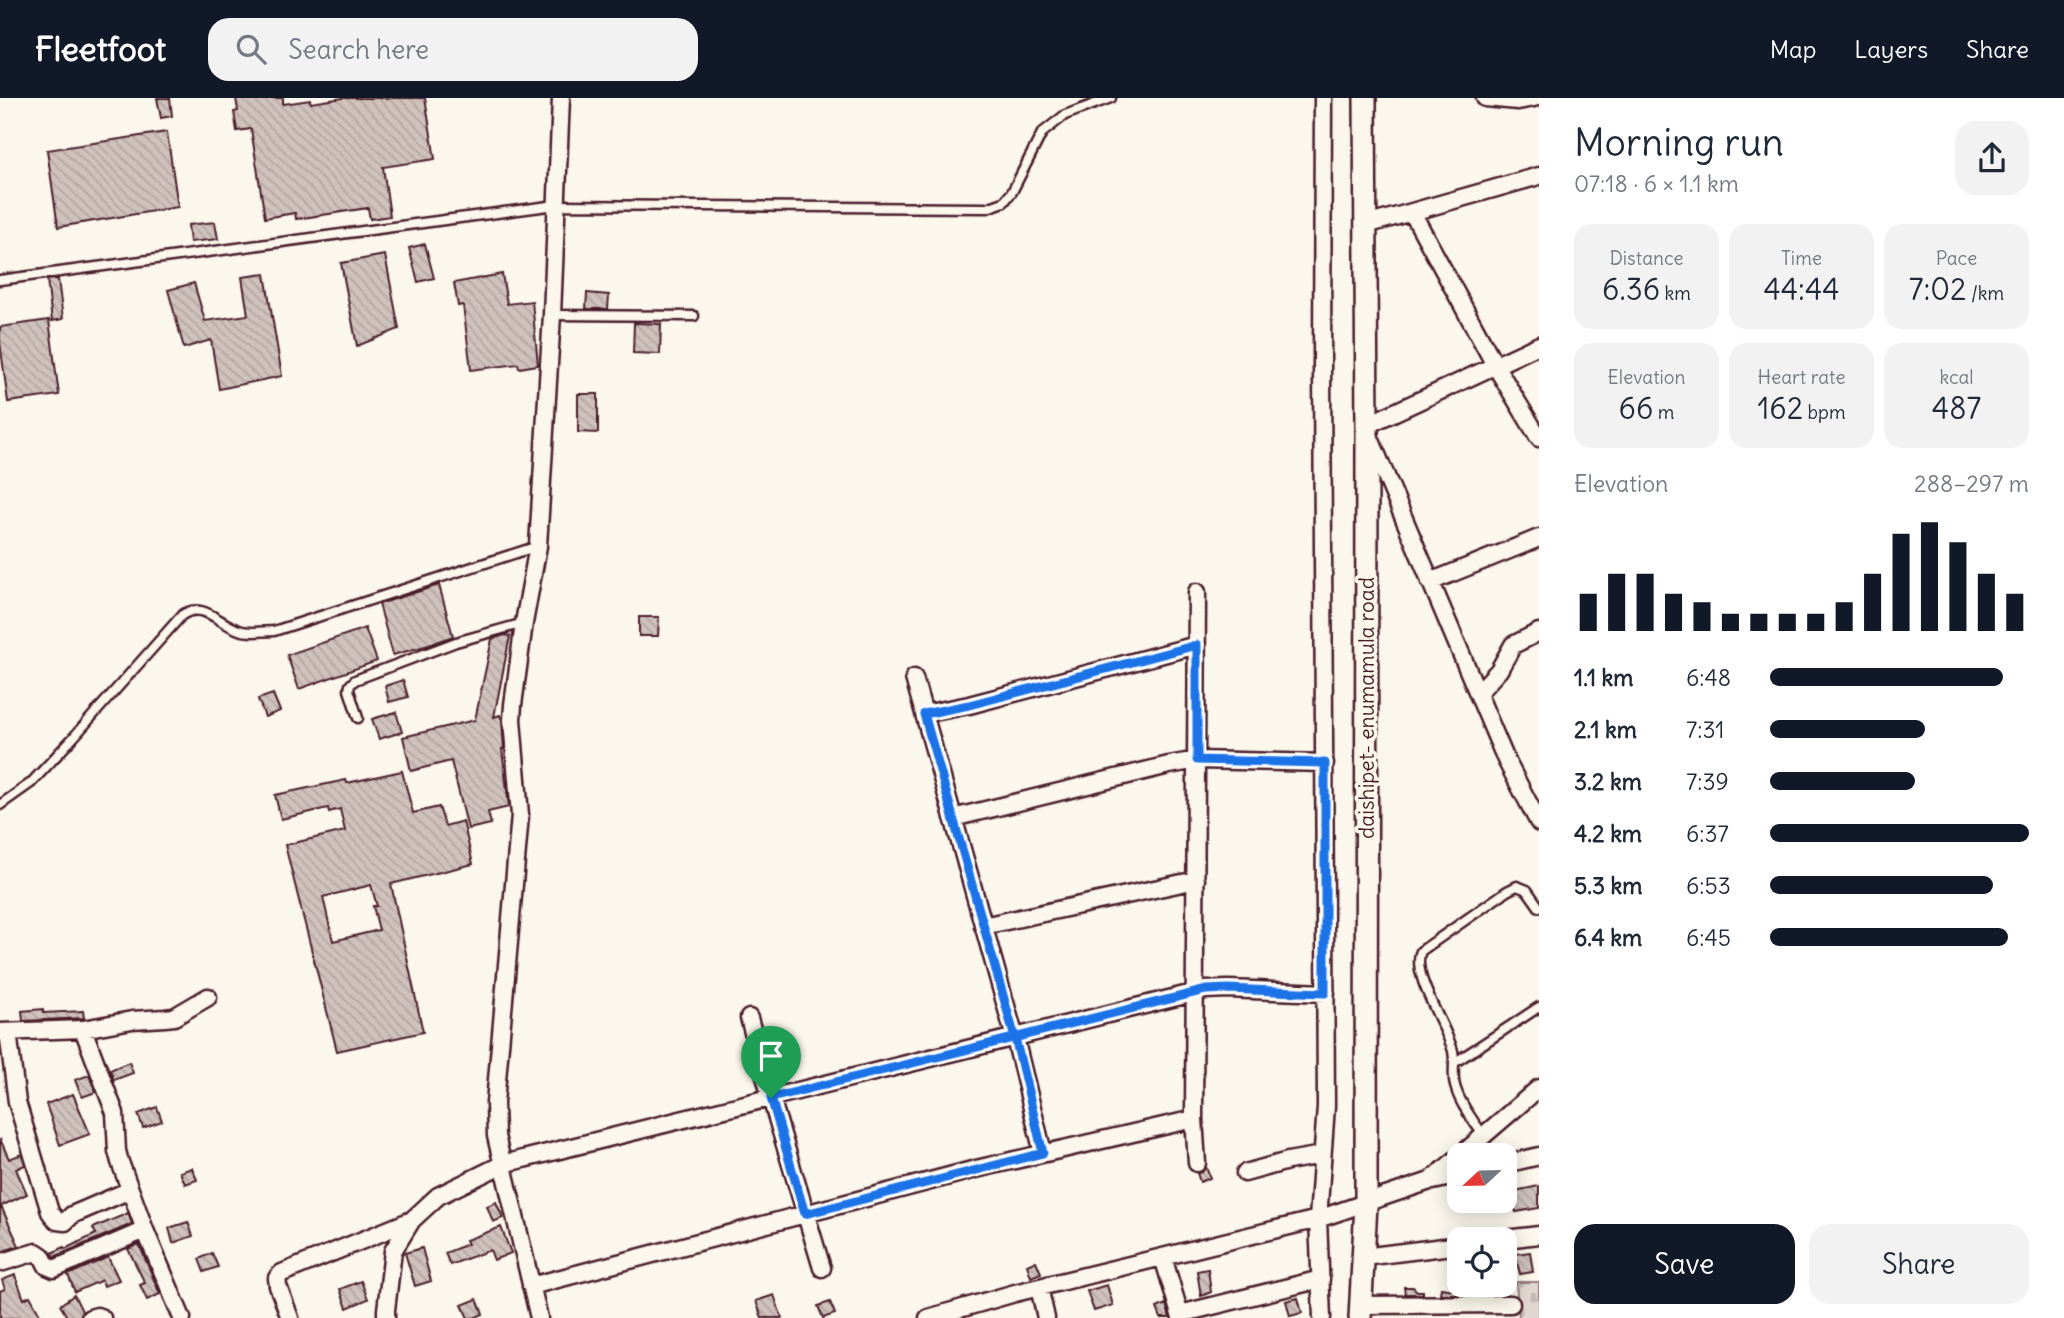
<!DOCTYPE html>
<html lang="en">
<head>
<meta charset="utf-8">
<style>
  :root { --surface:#fff; --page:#f2f2f3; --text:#1f2937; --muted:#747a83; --accent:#111827 }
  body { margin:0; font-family:Delius,sans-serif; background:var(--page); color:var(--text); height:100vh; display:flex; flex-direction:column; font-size:26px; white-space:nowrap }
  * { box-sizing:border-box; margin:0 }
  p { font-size:23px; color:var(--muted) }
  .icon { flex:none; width:38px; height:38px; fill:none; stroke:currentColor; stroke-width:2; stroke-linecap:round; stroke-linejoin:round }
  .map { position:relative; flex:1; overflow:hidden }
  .drawer { display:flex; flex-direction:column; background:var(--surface); width:525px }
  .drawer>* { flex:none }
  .needle { width:46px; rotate:248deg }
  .buttons { position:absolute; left:1447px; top:1045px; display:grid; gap:14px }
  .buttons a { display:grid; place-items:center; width:70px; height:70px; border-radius:14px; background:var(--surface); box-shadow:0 4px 18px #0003; font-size:35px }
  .pin { position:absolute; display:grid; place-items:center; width:60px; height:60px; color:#fff; margin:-72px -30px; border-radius:50% 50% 50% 0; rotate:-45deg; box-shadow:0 0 7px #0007 }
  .pin .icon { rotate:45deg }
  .round { display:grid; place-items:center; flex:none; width:74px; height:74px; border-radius:21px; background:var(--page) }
  .summary { display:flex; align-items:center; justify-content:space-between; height:119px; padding:0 35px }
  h1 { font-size:38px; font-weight:600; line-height:52px }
  .figures { display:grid; grid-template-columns:repeat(3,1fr); gap:10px; height:119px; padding:7px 35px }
  .figures div { display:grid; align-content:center; border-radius:18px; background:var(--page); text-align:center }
  .figures b { font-size:30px; font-weight:600 }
  .figures small { font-size:19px; font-weight:400 }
  .figures p { font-size:19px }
  .chart { height:196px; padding:14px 35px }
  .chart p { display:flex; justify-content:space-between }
  .chart svg { width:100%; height:126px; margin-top:7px; stroke:var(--accent); stroke-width:6 }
  .action { display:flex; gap:14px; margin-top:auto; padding:14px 35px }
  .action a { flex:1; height:80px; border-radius:21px; background:var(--accent); color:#fff; font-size:28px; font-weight:600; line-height:80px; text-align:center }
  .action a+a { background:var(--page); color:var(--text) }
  ul { padding:0 35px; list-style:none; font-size:23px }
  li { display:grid; grid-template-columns:112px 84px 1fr; align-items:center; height:52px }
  li i { height:18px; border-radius:9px; background:var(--accent) }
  header { display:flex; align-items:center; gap:42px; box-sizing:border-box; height:98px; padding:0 35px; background:var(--accent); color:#fff }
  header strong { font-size:33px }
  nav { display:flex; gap:38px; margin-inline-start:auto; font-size:24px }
  .search { width:490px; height:63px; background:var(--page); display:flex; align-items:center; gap:18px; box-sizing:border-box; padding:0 24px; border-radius:21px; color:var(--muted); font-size:26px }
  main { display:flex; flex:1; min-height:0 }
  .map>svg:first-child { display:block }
  .cemetery { fill:url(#cemetery-stones); stroke:#967b7e; stroke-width:2 }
  .building { fill:url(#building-back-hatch); stroke:#4a1f2b; stroke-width:2; fill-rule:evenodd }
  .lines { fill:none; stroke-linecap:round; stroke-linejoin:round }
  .lane-casing { stroke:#4a1f2b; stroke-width:13 }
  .street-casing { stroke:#4a1f2b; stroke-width:21 }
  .secondary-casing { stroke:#4a1f2b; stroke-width:26 }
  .lane { stroke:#fbf7ec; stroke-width:8 }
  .street { stroke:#fbf7ec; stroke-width:16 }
  .secondary { stroke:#fbf7ec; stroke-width:21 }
  .route-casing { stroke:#fff; stroke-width:14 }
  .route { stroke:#1a73e8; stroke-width:9 }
  .labels { text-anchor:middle; stroke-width:7; stroke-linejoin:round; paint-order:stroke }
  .street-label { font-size:21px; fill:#4a1f2b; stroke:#fbf7ec }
</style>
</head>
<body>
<header>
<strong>Fleetfoot</strong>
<div class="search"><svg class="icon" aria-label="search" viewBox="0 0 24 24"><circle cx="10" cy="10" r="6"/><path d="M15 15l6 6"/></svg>Search here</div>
<nav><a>Map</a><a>Layers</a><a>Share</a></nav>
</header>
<main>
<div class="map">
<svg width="1539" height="1220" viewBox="0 0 1539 1220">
  <defs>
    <pattern id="cemetery-stones" width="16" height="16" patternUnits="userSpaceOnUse" patternTransform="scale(1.75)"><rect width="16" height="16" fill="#e2d7d0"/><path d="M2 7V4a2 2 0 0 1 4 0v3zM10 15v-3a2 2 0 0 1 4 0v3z" fill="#c3b8b3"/></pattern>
    <pattern id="building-back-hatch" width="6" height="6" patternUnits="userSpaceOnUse" patternTransform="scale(1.75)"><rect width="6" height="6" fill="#cfc2bc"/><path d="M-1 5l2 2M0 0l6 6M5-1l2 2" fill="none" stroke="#b3a6a2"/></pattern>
  </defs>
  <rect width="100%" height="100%" fill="#fbf7ec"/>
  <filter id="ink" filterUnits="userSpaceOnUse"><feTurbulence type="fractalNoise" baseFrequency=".0143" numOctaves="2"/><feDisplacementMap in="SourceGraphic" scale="14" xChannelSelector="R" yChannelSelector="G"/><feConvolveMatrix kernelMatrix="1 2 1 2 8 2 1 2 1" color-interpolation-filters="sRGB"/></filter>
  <g filter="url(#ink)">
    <path class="cemetery" d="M1516 1184H1539V1220H1519Z"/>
    <path class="building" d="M157 0H170L172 18 161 20Z
      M236 0H283V6L310 2 311 5 343 0H425L435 61 383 69 390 118 370 121 368 110 296 121 295 115 265 120 251 31 237 33 234 14 238 13Z
      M167 34 178 109 58 129 47 52Z
      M215 124 218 141 190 144 188 127Z
      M425 146 434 180 418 184 409 150Z
      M385 157 399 231 357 248 341 165Z
      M265 176 282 278 219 291 211 242 184 250 168 192 194 185 205 223 248 217 242 179Z
      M502 176 507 206 532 203 538 267 519 270 518 266 471 272 463 207 458 208 454 185Z
      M58 181 63 221 52 223 47 182Z
      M587 195 609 197 608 211H586Z
      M49 222 59 297 8 304 0 244V229Z
      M634 225 661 226 660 256 633 255Z
      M578 296H598V335L578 334Z
      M439 487 453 538 429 547 393 557 379 506Z
      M639 519H659L658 538H639Z
      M365 530 377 563 299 591 287 557Z
      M505 537 510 538 494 619 500 617 502 622 504 651H502L509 709 488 714 491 726 468 731 451 663 411 673 403 639 475 622 492 541Z
      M403 582 408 599 389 604 385 588Z
      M273 596 280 613 265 619 258 601Z
      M396 614 402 634 379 641 372 621Z
      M402 673 413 715 439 709 445 728 463 723 473 766 391 786 423 934 337 953 285 747 345 733 340 711 329 714 328 710 281 721 275 697 346 682 347 685ZM371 787 377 808H373L379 832 333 843 323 799Z
      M43 911V915L83 913 84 920 23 923 22 913Z
      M129 964 133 975 114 982 110 972Z
      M89 977 96 994 82 999 75 982Z
      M73 996 90 1036 60 1047 46 1006Z
      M157 1009 162 1023 143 1030 138 1016Z
      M0 1041 9 1061 22 1056 25 1067 16 1071 27 1096 1 1108 19 1148 0 1154Z
      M1206 1069 1210 1080 1200 1084 1197 1075 1202 1074Z
      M192 1070 197 1082 185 1086 180 1074Z
      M1539 1088V1110L1516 1114 1510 1094Z
      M496 1104 503 1120 493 1124 487 1108Z
      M128 1115 132 1126 54 1159 52 1155 64 1149 65 1151 96 1136 93 1130Z
      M188 1124 193 1138 173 1145 169 1130Z
      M501 1129 511 1155 494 1162 490 1152 450 1167 445 1155 468 1146 466 1142Z
      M139 1146 160 1196 147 1202 140 1187 145 1185 128 1151Z
      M422 1150 431 1183 415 1188 405 1155Z
      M1530 1154 1533 1174 1520 1176 1515 1156Z
      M212 1155 218 1169 204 1174 199 1161Z
      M108 1159 119 1182 104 1188 102 1182 75 1194 68 1177Z
      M1036 1163 1041 1175 1031 1179 1027 1167Z
      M1208 1171 1211 1194 1201 1198 1197 1173Z
      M15 1177 24 1201 30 1198 42 1220H0V1193L5 1191 2 1182Z
      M361 1183 368 1201 347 1210 340 1191Z
      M1107 1187 1113 1207 1094 1213 1087 1193Z
      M1404 1189H1413L1417 1193H1423V1196H1405Z
      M1441 1190 1469 1194V1196H1440Z
      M74 1197 82 1213 80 1220H68L60 1207Z
      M774 1197 782 1220H762L756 1203Z
      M1298 1200 1302 1215 1290 1218 1286 1203Z
      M477 1201 483 1216 474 1220H468L462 1207Z
      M830 1204 835 1216 823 1220 818 1208Z
      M1166 1206 1170 1220H1161L1157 1210Z"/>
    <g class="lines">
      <defs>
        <path id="lane" d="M0 182 556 107 987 110 1004 104 1012 94 1042 35 1065 17 1111 0
          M552 217 694 218
          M358 620 349 592 350 587 355 582 456 544 524 525
          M0 707 31 685 72 641 182 517C203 503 218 525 239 532 249 536 263 533 274 533L538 448
          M1454 965 1539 909
          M1483 1037C1474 1023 1461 1008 1456 991 1451 979 1456 966 1453 953 1447 929 1410 875 1421 853L1507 793 1517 788 1527 792 1539 809"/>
        <path id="street" d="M1485 0 1518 3 1534 0
          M1413 116 1495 267 1539 340
          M1366 127 1539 78
          M1367 327 1539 247
          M1370 340 1506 662 1539 725
          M1430 484 1539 440
          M914 580 1015 940 1043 1055
          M1478 595 1499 572 1513 547 1539 534
          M924 616 969 607 1197 547
          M953 720 1169 667 1197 662 1325 665
          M983 828 1196 782
          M749 920 771 1000 822 1170
          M83 931 115 1015 117 1053 120 1064 145 1132 182 1220
          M0 934 83 931 132 922 165 920 174 919 208 899
          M8 934 17 1004 50 1114 57 1123 65 1124 72 1117 130 1092
          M1461 1057 1539 990
          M1197 1065 1194 1021 1197 494
          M1505 1066 1539 1058
          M1245 1075 1288 1063 1322 1057
          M1433 1083 1460 1077
          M1505 1141 1539 1137
          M1163 1159 1181 1220
          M1363 1159 1460 1147
          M0 1165 36 1154 42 1158 47 1168 54 1171 145 1132
          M531 1188 976 1071 1194 1021
          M1039 1189 1046 1220
          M1360 1207 1511 1206
          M1180 1216 1321 1181
          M90 1220 97 1218 102 1220
          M290 1220 278 1188 277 1180 282 1175 412 1122
          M386 1220V1212L393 1153 412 1122 438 1098 503 1066 1205 892 1228 891 1326 895
          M539 1220 496 1038 495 1005 520 717 512 622 513 607 524 525 538 448 552 217 561 0
          M928 1220 1015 1195 1318 1121 1430 1083 1460 1058
          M1322 1220 1318 1121 1326 1008 1322 267 1323 0"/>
        <path id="secondary" d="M1360 1220 1366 1106 1367 334 1365 0"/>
      </defs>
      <use href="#lane" class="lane-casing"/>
      <use href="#street" class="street-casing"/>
      <use href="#secondary" class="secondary-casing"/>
      <use href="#lane" class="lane"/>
      <use href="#street" class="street"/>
      <use href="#secondary" class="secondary"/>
    </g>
  </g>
  <g class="lines" filter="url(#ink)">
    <defs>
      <path id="route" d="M771 1000C916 965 1061 928 1206 892L1228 891 1325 895V665L1197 662V547L969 607 924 616 1015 940 1043 1055 805 1116 771 1000"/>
    </defs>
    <use href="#route" class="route-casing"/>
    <use href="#route" class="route"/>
  </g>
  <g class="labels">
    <g class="street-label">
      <text transform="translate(1367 610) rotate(-90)" y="7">daishipet- enumamula road</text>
    </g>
  </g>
</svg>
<div class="buttons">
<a><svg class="needle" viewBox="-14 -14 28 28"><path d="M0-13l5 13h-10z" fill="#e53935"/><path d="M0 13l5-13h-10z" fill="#747a83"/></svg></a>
<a><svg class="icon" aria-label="locate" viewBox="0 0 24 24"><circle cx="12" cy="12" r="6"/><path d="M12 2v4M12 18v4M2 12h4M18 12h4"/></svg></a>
</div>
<div class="pin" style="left:771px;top:1000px;background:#1e9e55"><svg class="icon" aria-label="arrive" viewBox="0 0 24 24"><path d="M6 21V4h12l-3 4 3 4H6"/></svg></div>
</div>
<section class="drawer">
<div class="summary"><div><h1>Morning run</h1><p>07:18 · 6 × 1.1 km</p></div><a class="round"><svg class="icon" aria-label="share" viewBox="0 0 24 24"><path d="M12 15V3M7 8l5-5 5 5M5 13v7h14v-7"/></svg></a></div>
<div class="figures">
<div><p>Distance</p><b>6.36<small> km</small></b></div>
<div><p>Time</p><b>44:44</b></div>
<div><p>Pace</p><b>7:02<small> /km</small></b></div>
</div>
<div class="figures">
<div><p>Elevation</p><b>66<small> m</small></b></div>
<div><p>Heart rate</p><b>162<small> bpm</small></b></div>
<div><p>kcal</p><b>487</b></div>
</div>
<div class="chart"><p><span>Elevation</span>288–297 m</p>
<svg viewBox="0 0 160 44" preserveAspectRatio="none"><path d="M5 44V31M15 44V24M25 44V24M35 44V31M45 44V34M55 44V38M65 44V38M75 44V38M85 44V38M95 44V34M105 44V24M115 44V10M125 44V6M135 44V13M145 44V24M155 44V31"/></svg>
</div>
<ul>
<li><b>1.1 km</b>6:48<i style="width:90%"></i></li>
<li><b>2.1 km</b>7:31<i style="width:60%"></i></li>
<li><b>3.2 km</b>7:39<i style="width:56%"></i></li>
<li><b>4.2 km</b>6:37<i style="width:100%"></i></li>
<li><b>5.3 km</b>6:53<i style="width:86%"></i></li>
<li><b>6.4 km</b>6:45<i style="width:92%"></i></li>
</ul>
<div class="action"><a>Save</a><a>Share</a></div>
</section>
</main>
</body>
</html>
